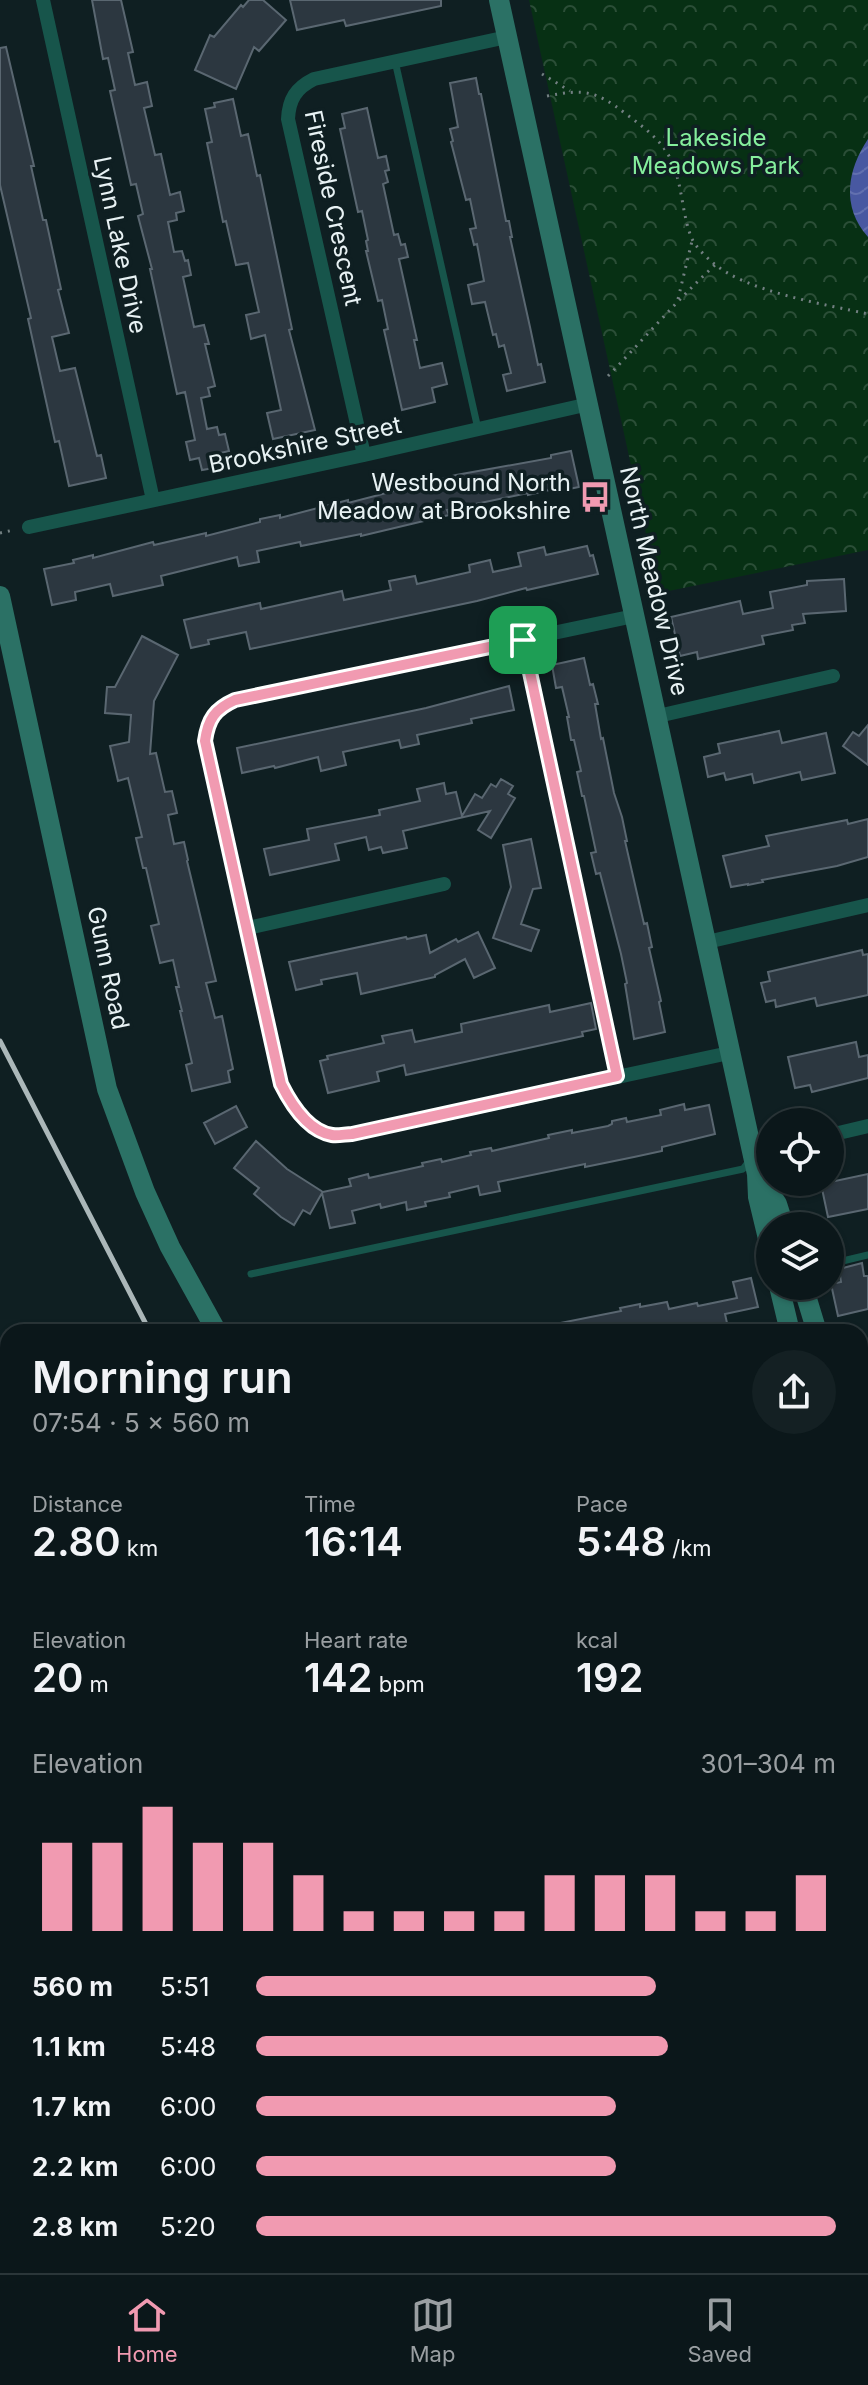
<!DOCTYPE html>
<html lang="en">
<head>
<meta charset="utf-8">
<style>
  :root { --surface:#0b171a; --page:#142023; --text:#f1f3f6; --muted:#9a9fa2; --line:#2b3639; --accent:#f19ab1 }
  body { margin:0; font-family:Inter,sans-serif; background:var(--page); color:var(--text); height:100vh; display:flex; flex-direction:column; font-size:30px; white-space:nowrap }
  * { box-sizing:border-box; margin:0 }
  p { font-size:26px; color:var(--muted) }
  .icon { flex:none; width:44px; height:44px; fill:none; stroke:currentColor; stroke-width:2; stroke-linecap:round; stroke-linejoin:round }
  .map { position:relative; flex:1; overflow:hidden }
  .drawer { position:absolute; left:0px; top:1324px; width:868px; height:950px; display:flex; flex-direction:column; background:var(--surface); border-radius:24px 24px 0 0; box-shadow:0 2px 6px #0004,0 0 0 2px var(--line) }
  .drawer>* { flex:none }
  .controls { position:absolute; left:756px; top:1108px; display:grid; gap:16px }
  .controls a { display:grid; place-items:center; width:88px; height:88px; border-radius:50%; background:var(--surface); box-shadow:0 2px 6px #0004,0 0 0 2px var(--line); font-size:40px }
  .pin { position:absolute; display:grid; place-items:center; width:68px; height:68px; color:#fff; margin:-34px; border-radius:16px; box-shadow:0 4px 12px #0006 }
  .round { display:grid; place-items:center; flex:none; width:84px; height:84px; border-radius:42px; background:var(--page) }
  .head { display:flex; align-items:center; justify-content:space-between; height:136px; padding:0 32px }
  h1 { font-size:44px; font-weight:600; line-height:60px }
  .figures { display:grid; grid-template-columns:repeat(3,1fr); gap:12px; height:136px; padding:8px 32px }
  .figures div { display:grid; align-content:center }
  .figures b { font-size:40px; font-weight:600 }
  .figures small { font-size:22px; font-weight:400 }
  .figures p { font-size:22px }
  .chart { height:224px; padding:16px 32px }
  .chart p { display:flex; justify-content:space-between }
  .chart svg { width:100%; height:144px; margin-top:8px; stroke:var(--accent); stroke-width:6 }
  ul { padding:0 32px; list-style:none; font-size:26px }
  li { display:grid; grid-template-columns:128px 96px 1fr; align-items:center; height:60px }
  li i { height:20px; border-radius:10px; background:var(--accent) }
  .tabs { display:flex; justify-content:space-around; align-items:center; height:112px; border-top:2px solid var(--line); background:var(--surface); font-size:22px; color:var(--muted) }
  .tabs a { display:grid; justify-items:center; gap:4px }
  .tabs .on { color:var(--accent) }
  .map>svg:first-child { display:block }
  .park { fill:url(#park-crowns) }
  .water { fill:url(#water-waves) }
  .building { fill:#2c3740; stroke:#5a6771; stroke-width:2 }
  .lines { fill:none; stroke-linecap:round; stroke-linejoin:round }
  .path { stroke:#738082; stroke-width:3; stroke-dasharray:2 6; stroke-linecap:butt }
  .lane { stroke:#17554b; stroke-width:7 }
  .street { stroke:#17554b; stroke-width:14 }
  .secondary { stroke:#2b7165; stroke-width:20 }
  .rail { stroke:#abb7b9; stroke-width:5 }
  .route-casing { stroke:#fff; stroke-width:16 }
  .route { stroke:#f19ab1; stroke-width:10 }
  .labels { text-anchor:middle; stroke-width:7; stroke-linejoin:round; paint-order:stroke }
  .park-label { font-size:24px; fill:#85ee9d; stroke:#0f1f22 }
  .street-label { font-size:24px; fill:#e8f2f4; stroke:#0f1f22 }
  .poi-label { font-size:24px; fill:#e8f2f4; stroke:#0f1f22; text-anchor:end }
</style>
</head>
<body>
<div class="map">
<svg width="868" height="2273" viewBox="0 0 868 2273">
  <defs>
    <pattern id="park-crowns" width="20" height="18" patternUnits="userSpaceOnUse" patternTransform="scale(2)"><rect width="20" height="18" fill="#073014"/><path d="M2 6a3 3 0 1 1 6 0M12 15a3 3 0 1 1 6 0" fill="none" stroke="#2b4e37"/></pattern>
    <pattern id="water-waves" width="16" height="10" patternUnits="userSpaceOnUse" patternTransform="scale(2)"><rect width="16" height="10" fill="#4858a1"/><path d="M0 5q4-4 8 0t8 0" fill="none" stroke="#6270af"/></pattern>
  </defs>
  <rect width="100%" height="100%" fill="#0f1f22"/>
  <path class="park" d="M529 0H868V550L659 593Z"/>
  <path class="water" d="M868 139V237C841 207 847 170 868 139Z"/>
  <path class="building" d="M92 0H121L133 52 128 53 135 85 147 82 152 106 144 108 155 155 161 154 170 195 180 192 184 211 176 213 177 220 168 222 174 252 182 251 185 261 188 260 191 275 183 277 194 327 204 325 209 344H205L215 386 208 388 210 396 201 398 207 429 217 427 219 435 225 434 229 451 212 455 214 468 202 470 199 458 190 460 186 442 195 440 185 392 177 394 150 269H152L138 216 143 214 136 184 131 185 110 91 115 90 108 58 103 59Z
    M249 0H263L286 20 259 51 254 47 236 89 195 70 210 35 214 37 241 5 243 7Z
    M290 0H441V6L346 26 344 20 297 30Z
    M6 47 34 166H31L43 220H46L61 289 58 290 69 333 52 337 60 371 75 368 97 456 101 455 106 478 69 486 59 441 55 442 28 319 31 318 0 185V48Z
    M476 78 479 94H481L506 221H509L512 237H510L530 327 538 365 541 364 545 382 507 391 503 375 511 373 504 345 499 347 496 334 493 335 485 302 472 304 468 285 484 281 477 244 474 245 470 229 476 228 470 199 466 200 451 142 453 141 450 129 458 127 450 83Z
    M233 99 241 136 248 134 257 176 260 175 292 329 289 330 315 430 273 439 267 413 281 410 265 335 251 339 246 315 259 312 248 263 236 265 226 221 223 222 207 143 212 142 205 109 215 107 214 103Z
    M367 108 378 158 386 156 389 170 385 171 388 182 383 184 394 235 398 234 401 245 405 244 408 257 399 259 417 340H414L420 368 442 363 447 384 432 388 435 402 402 410 384 330 388 329 382 300 378 301 366 251H368L366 241 368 240 362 211 358 212 340 129 345 128 342 114Z
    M571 451 579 487 559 491 558 488 528 495V493L447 510 449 515 361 536V534L301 546 300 542 257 551 259 562 239 566 237 557 161 576 163 585 113 596 110 584 75 592 76 600 52 605 44 569 74 563 73 560 93 555V558L153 542 154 545 206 533V536L260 522V519L280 515V518L348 500V503L456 475 551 458V455Z
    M587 546 590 556 593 555 598 574 527 590 526 588 477 601 250 649 246 632 208 640 209 644 191 648 184 620 260 603 261 609 342 591 344 600 391 590 389 581 415 576 417 584 470 572 469 565 490 560 493 572 521 566 518 553 544 547 546 555Z
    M844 579 846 611 803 614 805 623 792 625 793 630 762 636 764 644 698 659 697 652 680 656 671 617 740 601 743 614 773 608 770 592 807 585V581Z
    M142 636 178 655 154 701 150 754 156 753 165 792 172 791 177 813 168 815 174 844 184 842 188 860 187 861 216 981 206 983 215 1018 222 1016 233 1069 228 1071 230 1082 192 1091 186 1065 192 1063 180 1011H182L176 987H179L173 960 160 963 151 926 159 924 146 868H143L136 838 142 837 128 778 118 781 110 746 129 742 131 715 105 713 107 687H115Z
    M584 658 590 685 593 684 598 704H595L601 739 603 738 614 793 622 817 627 841H625L644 924 647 923 652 947 649 948 661 1001 659 1002 665 1032 634 1039 625 984 627 983 621 954 600 873 596 874 591 853 596 852 584 796H582L577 772 581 771 574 740H571L567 717H569L562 687 556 688 552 665Z
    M509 686 514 710 471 719 472 723 417 735 419 744 401 748 399 740 343 752 346 765 321 771 318 757 275 768 274 766 242 773 237 748 426 708Z
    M868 725V765L843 746 853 732 859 736Z
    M779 731 782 743 826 733 835 773 802 780 800 772 754 783 752 774 726 780 724 773 708 777 704 757 720 753 718 744Z
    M501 779 513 786 508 794 515 798 491 838 478 830 490 811 403 831 407 848 383 853 381 847 369 850 366 837 335 844 339 860 270 875 264 849 309 840 307 829 380 815 379 810 420 801 417 789 444 783 446 794 456 792 462 816 475 794 482 798 491 784 496 787Z
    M868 819V857L837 866 762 880 763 882 748 885V884L731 887 723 856 769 846 766 836 847 820 848 824Z
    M531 839 541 888 533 889 521 924 539 930 531 951 493 938 511 887 503 845Z
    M478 932 495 968 474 978 465 959 435 975V977L361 994 357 973 321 980 322 984 296 990 289 962 406 937 407 939 426 935 430 953 456 939 458 942Z
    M862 950 863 955 868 954V995L817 1006 815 998 776 1007 775 1000 766 1002 761 983 770 981 768 972Z
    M591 1003 596 1029 582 1032 583 1036 406 1075 404 1065 377 1072 379 1081 328 1093 320 1061 328 1059 327 1056 384 1043 382 1036 412 1030 415 1042 462 1032 461 1024 549 1005 550 1012Z
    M856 1042 859 1057 868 1055V1078L812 1092 810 1085 795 1088 788 1057Z
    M684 1104 685 1110 709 1105 715 1134 662 1147V1151L634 1157 585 1167V1164L498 1182 500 1191 480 1195 478 1186 449 1193 450 1197 425 1202 426 1206 407 1210 406 1202 381 1208 380 1204 352 1211 355 1223 330 1228 322 1193 310 1214 303 1210 294 1225 281 1217 254 1194 259 1188 234 1168 256 1141 287 1169 323 1192 351 1186 349 1179 368 1174 369 1178 423 1166 422 1163 441 1159 442 1162 471 1155 470 1152 491 1148 492 1151 549 1138 548 1135 572 1130V1133L608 1126 612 1124V1121L626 1118 627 1122 661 1115 660 1110Z
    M236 1106 247 1127 215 1144 204 1123Z
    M868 1174V1209L828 1217 821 1184Z
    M862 1263 864 1276H868V1309L838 1316 831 1284 841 1282 839 1269Z
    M751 1278 758 1307 725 1314 729 1332H546L545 1326 621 1311 620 1308 640 1304V1307L667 1302 669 1309 697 1303 698 1306 737 1298 733 1282Z"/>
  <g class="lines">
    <path class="path" d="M542 74 570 91
      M547 96C584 89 595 90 626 114 642 126 659 138 669 156 683 181 681 213 692 239 696 247 705 256 712 262 746 292 824 304 868 314
      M678 299 692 241
      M608 376C644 339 677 300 715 265
      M0 533 14 530"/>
    <path class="lane" d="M395 61 478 429
      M830 1264 868 1255
      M251 1274 743 1169 749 1161"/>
    <path class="street" d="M43 0 153 500
      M364 455 288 119C289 99 296 88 314 79L507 37
      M29 527 364 455 589 404
      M634 616 235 700C215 709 208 719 205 741L281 1084C291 1104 308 1131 332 1135 338 1136 346 1134 352 1134L729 1053
      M523 640 617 1076
      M658 716 833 676
      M248 928 444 884
      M707 942 868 905
      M830 1135 868 1126
      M753 1156 770 1150
      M860 1647 868 1640
      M860 1801 868 1837
      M860 2020 868 2016"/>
    <path class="secondary" d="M499 0 757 1174 758 1197 770 1247
      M0 596 107 1089 145 1192 170 1247 217 1332
      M760 1178 777 1204 784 1226
      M779 1286 790 1332
      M803 1286 817 1332
      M860 1380 868 1378
      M860 1414 868 1412
      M860 1584 868 1619
      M0 1598 8 1596"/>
    <path class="rail" d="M0 1041 150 1332
      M613 2266 617 2273
      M627 2266 630 2273"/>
  </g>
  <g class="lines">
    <defs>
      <path id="route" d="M523 640 617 1076 352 1134C346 1134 338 1136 332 1135 308 1131 291 1104 281 1084L205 741C208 719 215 709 235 700Z"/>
    </defs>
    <use href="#route" class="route-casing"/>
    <use href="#route" class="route"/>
  </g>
  <defs>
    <symbol id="bus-bare" viewBox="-9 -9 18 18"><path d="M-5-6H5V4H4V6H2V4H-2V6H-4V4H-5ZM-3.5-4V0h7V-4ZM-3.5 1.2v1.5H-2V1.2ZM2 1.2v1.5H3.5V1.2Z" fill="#f19ab1" stroke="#0f1f22" stroke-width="2.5" paint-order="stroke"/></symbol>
  </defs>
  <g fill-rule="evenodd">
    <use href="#bus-bare" x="573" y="475" width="44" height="44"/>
  </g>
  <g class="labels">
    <g class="park-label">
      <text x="716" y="146">Lakeside<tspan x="716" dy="28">Meadows Park</tspan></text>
    </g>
    <g class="street-label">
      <text transform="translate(333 208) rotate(78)" y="8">Fireside Crescent</text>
      <text transform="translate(120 245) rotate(78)" y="8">Lynn Lake Drive</text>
      <text transform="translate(305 445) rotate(-12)" y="8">Brookshire Street</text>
      <text transform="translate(654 581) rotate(77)" y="8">North Meadow Drive</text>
      <text transform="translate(108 968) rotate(78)" y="8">Gunn Road</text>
    </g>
    <g class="poi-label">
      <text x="571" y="491">Westbound North<tspan x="571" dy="28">Meadow at Brookshire</tspan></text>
    </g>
  </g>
</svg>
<div class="controls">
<a><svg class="icon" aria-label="locate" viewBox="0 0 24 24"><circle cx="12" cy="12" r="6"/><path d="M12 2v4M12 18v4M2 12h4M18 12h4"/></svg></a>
<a><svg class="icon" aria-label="layers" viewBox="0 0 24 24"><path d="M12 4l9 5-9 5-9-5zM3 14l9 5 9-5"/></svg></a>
</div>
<div class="pin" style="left:523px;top:640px;background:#1e9e55"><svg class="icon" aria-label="arrive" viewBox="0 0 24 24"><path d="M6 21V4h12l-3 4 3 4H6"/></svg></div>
<section class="drawer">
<div class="head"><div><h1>Morning run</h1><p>07:54 · 5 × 560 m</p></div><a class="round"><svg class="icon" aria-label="share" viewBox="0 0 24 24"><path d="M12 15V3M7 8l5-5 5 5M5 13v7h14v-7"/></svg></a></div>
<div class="figures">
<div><p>Distance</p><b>2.80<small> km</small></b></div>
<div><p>Time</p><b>16:14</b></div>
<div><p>Pace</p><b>5:48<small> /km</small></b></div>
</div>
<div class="figures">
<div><p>Elevation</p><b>20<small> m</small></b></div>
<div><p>Heart rate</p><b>142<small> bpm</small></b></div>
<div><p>kcal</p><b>192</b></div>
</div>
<div class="chart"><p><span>Elevation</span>301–304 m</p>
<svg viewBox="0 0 160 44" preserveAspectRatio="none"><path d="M5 44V17M15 44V17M25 44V6M35 44V17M45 44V17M55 44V27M65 44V38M75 44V38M85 44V38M95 44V38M105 44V27M115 44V27M125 44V27M135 44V38M145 44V38M155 44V27"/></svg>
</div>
<ul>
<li><b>560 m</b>5:51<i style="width:69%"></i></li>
<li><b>1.1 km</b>5:48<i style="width:71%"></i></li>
<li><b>1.7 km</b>6:00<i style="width:62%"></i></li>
<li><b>2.2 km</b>6:00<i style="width:62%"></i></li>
<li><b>2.8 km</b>5:20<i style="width:100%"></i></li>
</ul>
</section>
</div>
<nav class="tabs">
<a class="on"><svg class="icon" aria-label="home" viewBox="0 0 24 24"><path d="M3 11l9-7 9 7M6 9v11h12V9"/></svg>Home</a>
<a><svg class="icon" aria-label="map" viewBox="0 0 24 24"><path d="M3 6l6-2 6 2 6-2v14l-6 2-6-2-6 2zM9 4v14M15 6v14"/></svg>Map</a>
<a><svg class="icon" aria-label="saved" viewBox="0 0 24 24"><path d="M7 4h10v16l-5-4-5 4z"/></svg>Saved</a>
</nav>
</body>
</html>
